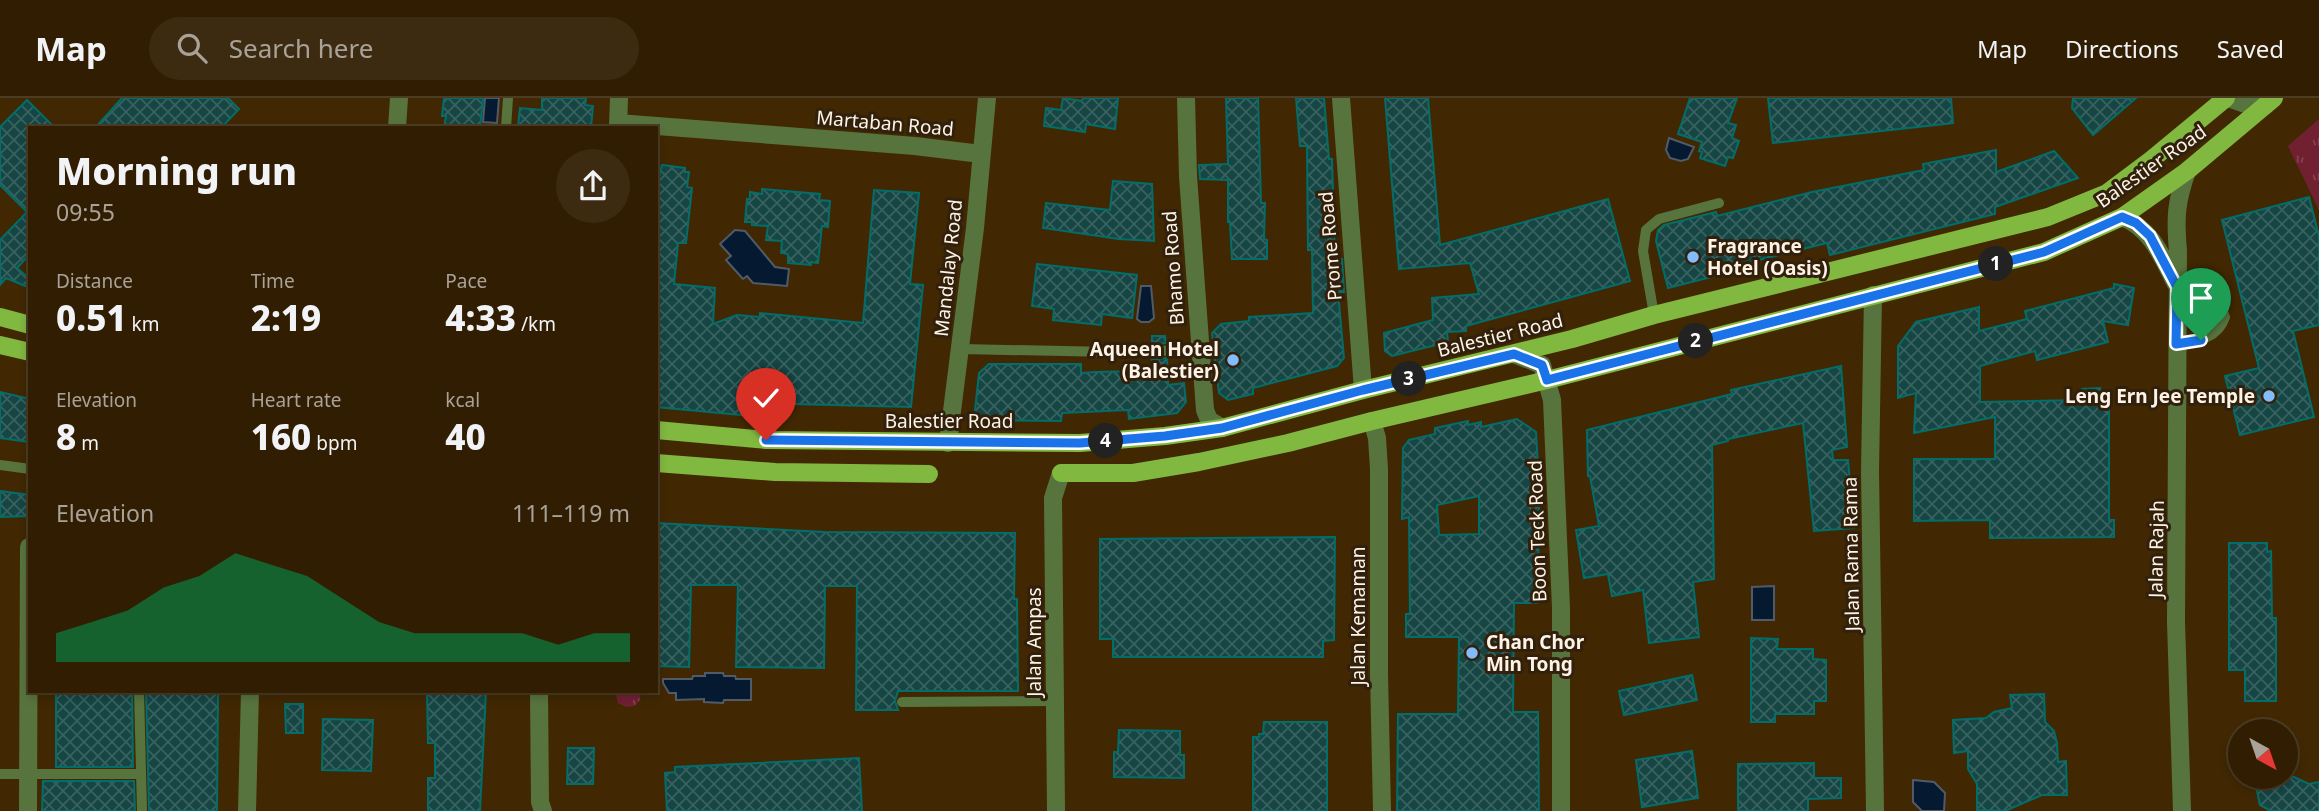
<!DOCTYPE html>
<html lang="en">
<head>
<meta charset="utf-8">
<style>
  :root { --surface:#311e02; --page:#3d2b11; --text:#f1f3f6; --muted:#a8a299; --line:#4c3c24; --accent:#0b8043 }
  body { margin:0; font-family:"Noto Sans",sans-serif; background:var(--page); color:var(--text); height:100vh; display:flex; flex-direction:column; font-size:26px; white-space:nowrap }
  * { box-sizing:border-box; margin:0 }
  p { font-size:23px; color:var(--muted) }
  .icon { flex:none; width:38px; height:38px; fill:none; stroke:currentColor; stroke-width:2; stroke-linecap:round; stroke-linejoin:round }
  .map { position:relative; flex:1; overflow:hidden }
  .side { position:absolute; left:28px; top:28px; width:630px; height:567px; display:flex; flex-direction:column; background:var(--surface); border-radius:0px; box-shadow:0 4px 10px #0003,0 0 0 2px var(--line) }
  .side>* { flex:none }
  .needle { width:46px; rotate:140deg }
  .tools { position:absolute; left:2228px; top:621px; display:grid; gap:14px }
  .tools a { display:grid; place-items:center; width:70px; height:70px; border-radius:50%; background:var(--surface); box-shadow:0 4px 10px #0003,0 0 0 2px var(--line); font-size:35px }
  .pin { position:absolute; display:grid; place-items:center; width:60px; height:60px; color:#fff; margin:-72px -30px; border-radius:50% 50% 50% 0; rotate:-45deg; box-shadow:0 0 7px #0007 }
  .pin .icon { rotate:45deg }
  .km { position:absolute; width:35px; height:35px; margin:-18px; border-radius:50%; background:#222; color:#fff; font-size:19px; line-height:35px; text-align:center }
  .round { display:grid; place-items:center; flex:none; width:74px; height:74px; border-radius:37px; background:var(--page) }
  .headline { display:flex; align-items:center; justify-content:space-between; height:119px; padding:0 28px }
  h1 { font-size:38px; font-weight:800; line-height:52px }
  .figures { display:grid; grid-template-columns:repeat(3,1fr); gap:10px; height:119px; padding:7px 28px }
  .figures div { display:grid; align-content:center }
  .figures b { font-size:35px; font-weight:800 }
  .figures small { font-size:19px; font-weight:400 }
  .figures p { font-size:19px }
  .chart { height:196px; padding:14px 28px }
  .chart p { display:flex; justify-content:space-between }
  .chart svg { width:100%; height:126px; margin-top:7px; fill:var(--accent); opacity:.7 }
  header { display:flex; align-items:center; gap:42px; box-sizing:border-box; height:98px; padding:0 35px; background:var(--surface); border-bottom:2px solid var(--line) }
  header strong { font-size:33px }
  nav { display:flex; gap:38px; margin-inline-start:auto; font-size:24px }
  .search { width:490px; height:63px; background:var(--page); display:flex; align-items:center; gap:18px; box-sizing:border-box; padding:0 24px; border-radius:38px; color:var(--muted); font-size:26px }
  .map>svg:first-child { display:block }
  .park { fill:url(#park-tufts) }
  .water { fill:#051a30; stroke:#505b67; stroke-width:2 }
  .building { fill:url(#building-cross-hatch); stroke:#036d6a; stroke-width:2; fill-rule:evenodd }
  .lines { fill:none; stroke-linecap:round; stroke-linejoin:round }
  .service { stroke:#58743e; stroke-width:10 }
  .minor { stroke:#58743e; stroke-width:18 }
  .tertiary { stroke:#58743e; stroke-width:18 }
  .primary { stroke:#80b840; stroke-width:18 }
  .route-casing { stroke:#fff; stroke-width:14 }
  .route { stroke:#1a73e8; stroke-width:9 }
  .poi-dot { fill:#82bcfa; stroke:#31210c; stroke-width:2.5 }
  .labels { text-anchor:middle; stroke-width:6; stroke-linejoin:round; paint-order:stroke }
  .street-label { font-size:19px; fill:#fef3e6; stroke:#31210c }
  .poi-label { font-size:19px; font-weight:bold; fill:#fef3e6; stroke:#31210c; text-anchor:start }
</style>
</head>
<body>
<header>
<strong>Map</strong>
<div class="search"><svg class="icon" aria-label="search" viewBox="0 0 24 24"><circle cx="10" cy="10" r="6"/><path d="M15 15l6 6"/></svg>Search here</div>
<nav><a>Map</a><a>Directions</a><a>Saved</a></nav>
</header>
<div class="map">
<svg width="2319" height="713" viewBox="0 0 2319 713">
  <defs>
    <pattern id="park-tufts" width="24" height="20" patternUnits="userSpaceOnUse" patternTransform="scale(1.75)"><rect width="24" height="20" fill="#712032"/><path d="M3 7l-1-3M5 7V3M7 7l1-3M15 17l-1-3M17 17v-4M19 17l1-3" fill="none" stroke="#864150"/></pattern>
    <pattern id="building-cross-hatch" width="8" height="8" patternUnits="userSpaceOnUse" patternTransform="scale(1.75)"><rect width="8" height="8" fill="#154644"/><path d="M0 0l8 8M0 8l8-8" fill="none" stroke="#38615f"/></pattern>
  </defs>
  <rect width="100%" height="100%" fill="#412803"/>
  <path class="park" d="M2319 21V112L2288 48Z
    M615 593H641L640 602 634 608 626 609 618 605Z"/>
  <path class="water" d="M485 0H499L497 25 483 24Z
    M1669 40 1694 49 1688 61 1681 63 1670 60 1666 52Z
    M735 132 745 133 775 169 789 171 787 188 753 185 747 178 743 181 726 162 731 158 720 146Z
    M1141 188H1151L1154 220 1149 224H1141L1137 221Z
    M1774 488V522H1752V489Z
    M705 575H723L724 578H735L736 581H751V602H724L723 605 704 604V601L676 602V595H669L663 585V581H692L693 578H705Z
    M1913 682 1934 684 1945 695 1944 713H1922L1913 704Z"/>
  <path class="building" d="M122 0H228L239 11 221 30H95Z
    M444 0H483L480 30H444L446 18H442Z
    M542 0H586L585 7 593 8 591 30 518 28 520 10 542 12Z
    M1063 0 1082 3 1083 0H1118L1115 31 1086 26 1085 34 1044 28 1046 10 1061 12Z
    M1226 0H1258L1261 105H1265L1264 141 1267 142V161H1232L1230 124H1228V82L1200 81 1199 67 1228 66Z
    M1296 0H1324L1329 61H1332L1335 162 1342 161 1344 194H1338L1344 260 1337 268 1253 290V296L1228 302 1219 295 1212 235 1221 226 1249 223V219L1313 215 1312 152H1308L1307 48H1300Z
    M1385 0H1428L1440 147 1608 101 1630 183 1466 228V233L1447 234 1448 244 1392 258 1385 253 1384 235 1433 222 1432 200 1479 196 1470 165 1399 171Z
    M1690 0H1737L1728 25 1736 27 1732 40 1739 43 1733 60 1728 59 1725 68 1700 60 1702 54 1699 53 1702 44 1678 36Z
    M1768 0H1951L1953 25 1773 45Z
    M2073 0H2136L2093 37 2072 10Z
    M27 2 55 30H30V156L17 170 30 181V190L6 180 0 187V142L27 114 0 87V29Z
    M1996 52V74L2054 53 2078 80 1995 109V116L1830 157 1827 145 1730 169 1731 174 1668 190 1656 143 1658 132 1664 127 1716 114 1717 118 1812 94 1924 72 1923 66Z
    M662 67 685 70V74H689L687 89 692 90 686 145H678L674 186 715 190 713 226 737 217 760 219V215L863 225 874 92 919 95 910 186 923 187 911 309 752 305 751 318 656 309 657 85Z
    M1113 83 1152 86 1154 143 1119 141 1043 130 1046 105 1110 112Z
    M762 91 820 96 819 102 830 103 828 129 822 128 818 165 811 164V167L788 165V156L781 155 782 143 766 142 768 128 752 127V124H745L747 101H750V94L762 96Z
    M2309 99 2319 138V227L2293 233 2314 319 2240 337 2225 278 2259 270 2222 122Z
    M1037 166 1137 177 1132 220 1102 216 1101 227 1053 222 1054 211 1032 208Z
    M2114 186 2134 190 2128 227 2103 223 2108 244 2037 262 2035 253 1980 268V304L2082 302V291L2100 290V302H2109V422H2114V439L1990 440V422L1914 423V361H1995V319L1914 335 1916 295 1898 300V248L1916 224 1979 209V233L2027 221 2025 213 2114 190Z
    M1152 238H1165L1166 245 1152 246Z
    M1167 260 1168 287 1184 285 1186 304 1177 315 1129 321 1128 312 1062 315 1061 323 983 322 975 312 979 275 989 266H1081V275L1096 274 1138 273V268L1152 269V261Z
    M1841 268 1847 349 1832 352 1833 362H1848L1854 430 1814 433 1803 325 1728 341V343L1712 347 1714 481 1693 484 1699 539 1649 545 1643 492 1612 498 1608 476 1584 480 1576 432 1599 428 1590 378H1588L1587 332 1732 296 1731 292Z
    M0 294 30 301V344L0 340Z
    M1517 321 1536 334 1539 385 1538 505H1514L1513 614H1538L1539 713H1397L1398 616H1458L1459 539H1406V516H1410L1409 419 1402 421 1403 350 1409 342 1435 336V330L1468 323V327L1481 324V329ZM1479 398V436L1439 437 1437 407Z
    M0 393 30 397V418L0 419Z
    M656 425 825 434 1015 435 1014 501H1017L1018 593H898L895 603 898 612H856L857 488H825L824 570 736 569 738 487H691L689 569 656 568Z
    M1335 439 1334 542 1323 543V559H1113V541H1100V441Z
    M2229 445H2267V454L2271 453 2272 520H2276V603H2245V572H2229Z
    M1751 540 1778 541 1777 551H1813V561L1826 562V603H1814V616H1775V624H1751Z
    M1692 577 1697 602 1624 617 1619 593Z
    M56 593H132L133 669H56Z
    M146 593H218L217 713H149Z
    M427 593H486L480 713H428V680H435V645H428Z
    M2044 596 2045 624 2054 633 2057 645 2058 664 2066 663 2067 697H2042L2005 713 1977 712V686L1968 671V653L1954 655 1953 622 1986 620 1994 614 2012 610 2010 597Z
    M285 606H303V635H286Z
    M323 621 373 622 371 673 322 672Z
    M1264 624H1327V713H1253V639H1259V636H1263Z
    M1119 632 1180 633V657H1184V680L1114 679V654H1118Z
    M568 650H594L593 686H567Z
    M1692 653 1698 700 1642 709 1636 662Z
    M859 660 862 713H667L665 675 675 674V669Z
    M1814 665V680H1841V700L1808 701V713H1738V666Z
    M2254 679H2294L2309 686 2319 684V713H2271L2260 707Z
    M43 683H134L135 713H42Z"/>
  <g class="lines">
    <path class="service" d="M506 30 508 0
      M1654 217 1643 153 1646 132 1659 121 1719 105
      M2176 246C2197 243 2218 241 2225 219L2215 194 2202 185 2177 189
      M961 251 1111 254 1200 252
      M0 367 30 371
      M139 593 142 713
      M902 604 1055 603
      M0 676H141"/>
    <path class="minor" d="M1186 0 1188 78 1205 312 1209 322 1222 330
      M1341 0 1363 292
      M2228 0 2251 8 2266 7
      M618 25 915 48 981 56
      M397 30 399 0
      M618 30 619 0
      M2122 119C2152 131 2162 159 2176 186
      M1873 197 1870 373 1875 713
      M1514 256 1542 267 1552 302 1561 510V713
      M1372 323 1377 340 1379 371V576L1382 713
      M948 345 975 130 987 0
      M539 593 540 704 543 713
      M28 713 29 449
      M1056 713 1053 400 1061 375
      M2182 713 2176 524 2178 153C2175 120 2176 104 2187 73"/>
    <path class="tertiary" d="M247 713 250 593"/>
    <path class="primary" d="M0 219 30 227
      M0 247 30 254
      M656 332 766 342 1080 345 1165 338 1222 330 1363 292 1572 241 1654 217 2048 119 2107 95 2151 62 2226 0
      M656 365 775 374 929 376
      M1061 375H1133L1199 364 1288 345 1372 323 1547 282 2044 154 2122 119 2187 73 2274 0"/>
  </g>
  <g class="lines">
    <defs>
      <path id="route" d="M766 342 1080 345 1165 338 1222 330 1363 292 1514 256 1542 267 1547 282 2044 154 2122 119 2136 125 2150 138 2177 189 2176 246 2201 242"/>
    </defs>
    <use href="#route" class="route-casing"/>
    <use href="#route" class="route"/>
  </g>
  <g class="poi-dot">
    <circle cx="1693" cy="159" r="7"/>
    <circle cx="1233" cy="262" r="7"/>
    <circle cx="2269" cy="298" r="7"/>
    <circle cx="1472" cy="555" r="7"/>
  </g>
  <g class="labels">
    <g class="street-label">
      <text transform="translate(885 25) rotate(5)" y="7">Martaban Road</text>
      <text transform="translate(2151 68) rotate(-35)" y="7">Balestier Road</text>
      <text transform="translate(1330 148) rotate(-95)" y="7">Prome Road</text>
      <text transform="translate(948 170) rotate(-84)" y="7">Mandalay Road</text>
      <text transform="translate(1173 170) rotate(-94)" y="7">Bhamo Road</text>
      <text transform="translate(1500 237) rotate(-14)" y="7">Balestier Road</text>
      <text x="949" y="330">Balestier Road</text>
      <text transform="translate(1537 433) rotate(-92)" y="7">Boon Teck Road</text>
      <text transform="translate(2156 451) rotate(-89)" y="7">Jalan Rajah</text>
      <text transform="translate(1851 456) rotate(-91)" y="7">Jalan Rama Rama</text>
      <text transform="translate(1358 518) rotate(-90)" y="7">Jalan Kemaman</text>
      <text transform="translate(1034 544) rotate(-90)" y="7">Jalan Ampas</text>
    </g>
    <g class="poi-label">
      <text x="1707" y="155">Fragrance<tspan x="1707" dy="22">Hotel (Oasis)</tspan></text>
      <text x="1219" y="258" text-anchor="end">Aqueen Hotel<tspan x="1219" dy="22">(Balestier)</tspan></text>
      <text x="2255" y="305" text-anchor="end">Leng Ern Jee Temple</text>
      <text x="1486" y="551">Chan Chor<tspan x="1486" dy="22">Min Tong</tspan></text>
    </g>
  </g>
</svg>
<div class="tools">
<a><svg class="needle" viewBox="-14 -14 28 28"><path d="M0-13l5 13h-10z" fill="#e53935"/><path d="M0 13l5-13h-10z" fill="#a8a299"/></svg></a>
</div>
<div class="pin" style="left:2201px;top:242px;background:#1e9e55"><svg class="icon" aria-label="arrive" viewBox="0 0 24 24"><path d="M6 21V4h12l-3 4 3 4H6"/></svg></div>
<div class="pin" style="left:766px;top:342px;background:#d93025"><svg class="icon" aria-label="check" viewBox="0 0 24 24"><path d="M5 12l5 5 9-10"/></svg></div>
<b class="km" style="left:1996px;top:166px">1</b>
<b class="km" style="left:1696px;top:243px">2</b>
<b class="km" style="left:1409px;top:281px">3</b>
<b class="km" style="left:1106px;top:343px">4</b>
<section class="side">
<div class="headline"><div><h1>Morning run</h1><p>09:55</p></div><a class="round"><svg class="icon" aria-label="share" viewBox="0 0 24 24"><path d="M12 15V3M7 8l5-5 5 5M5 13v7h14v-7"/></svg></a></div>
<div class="figures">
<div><p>Distance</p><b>0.51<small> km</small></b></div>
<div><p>Time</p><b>2:19</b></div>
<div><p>Pace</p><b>4:33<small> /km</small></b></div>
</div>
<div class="figures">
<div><p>Elevation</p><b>8<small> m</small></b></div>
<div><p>Heart rate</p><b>160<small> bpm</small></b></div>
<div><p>kcal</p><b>40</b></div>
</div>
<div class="chart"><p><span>Elevation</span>111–119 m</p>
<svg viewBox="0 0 160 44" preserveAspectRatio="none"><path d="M0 44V34L10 30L20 26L30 18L40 14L50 6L60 10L70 14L80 22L90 30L100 34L110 34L120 34L130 34L140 38L150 34L160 34V44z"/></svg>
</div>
</section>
</div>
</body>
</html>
